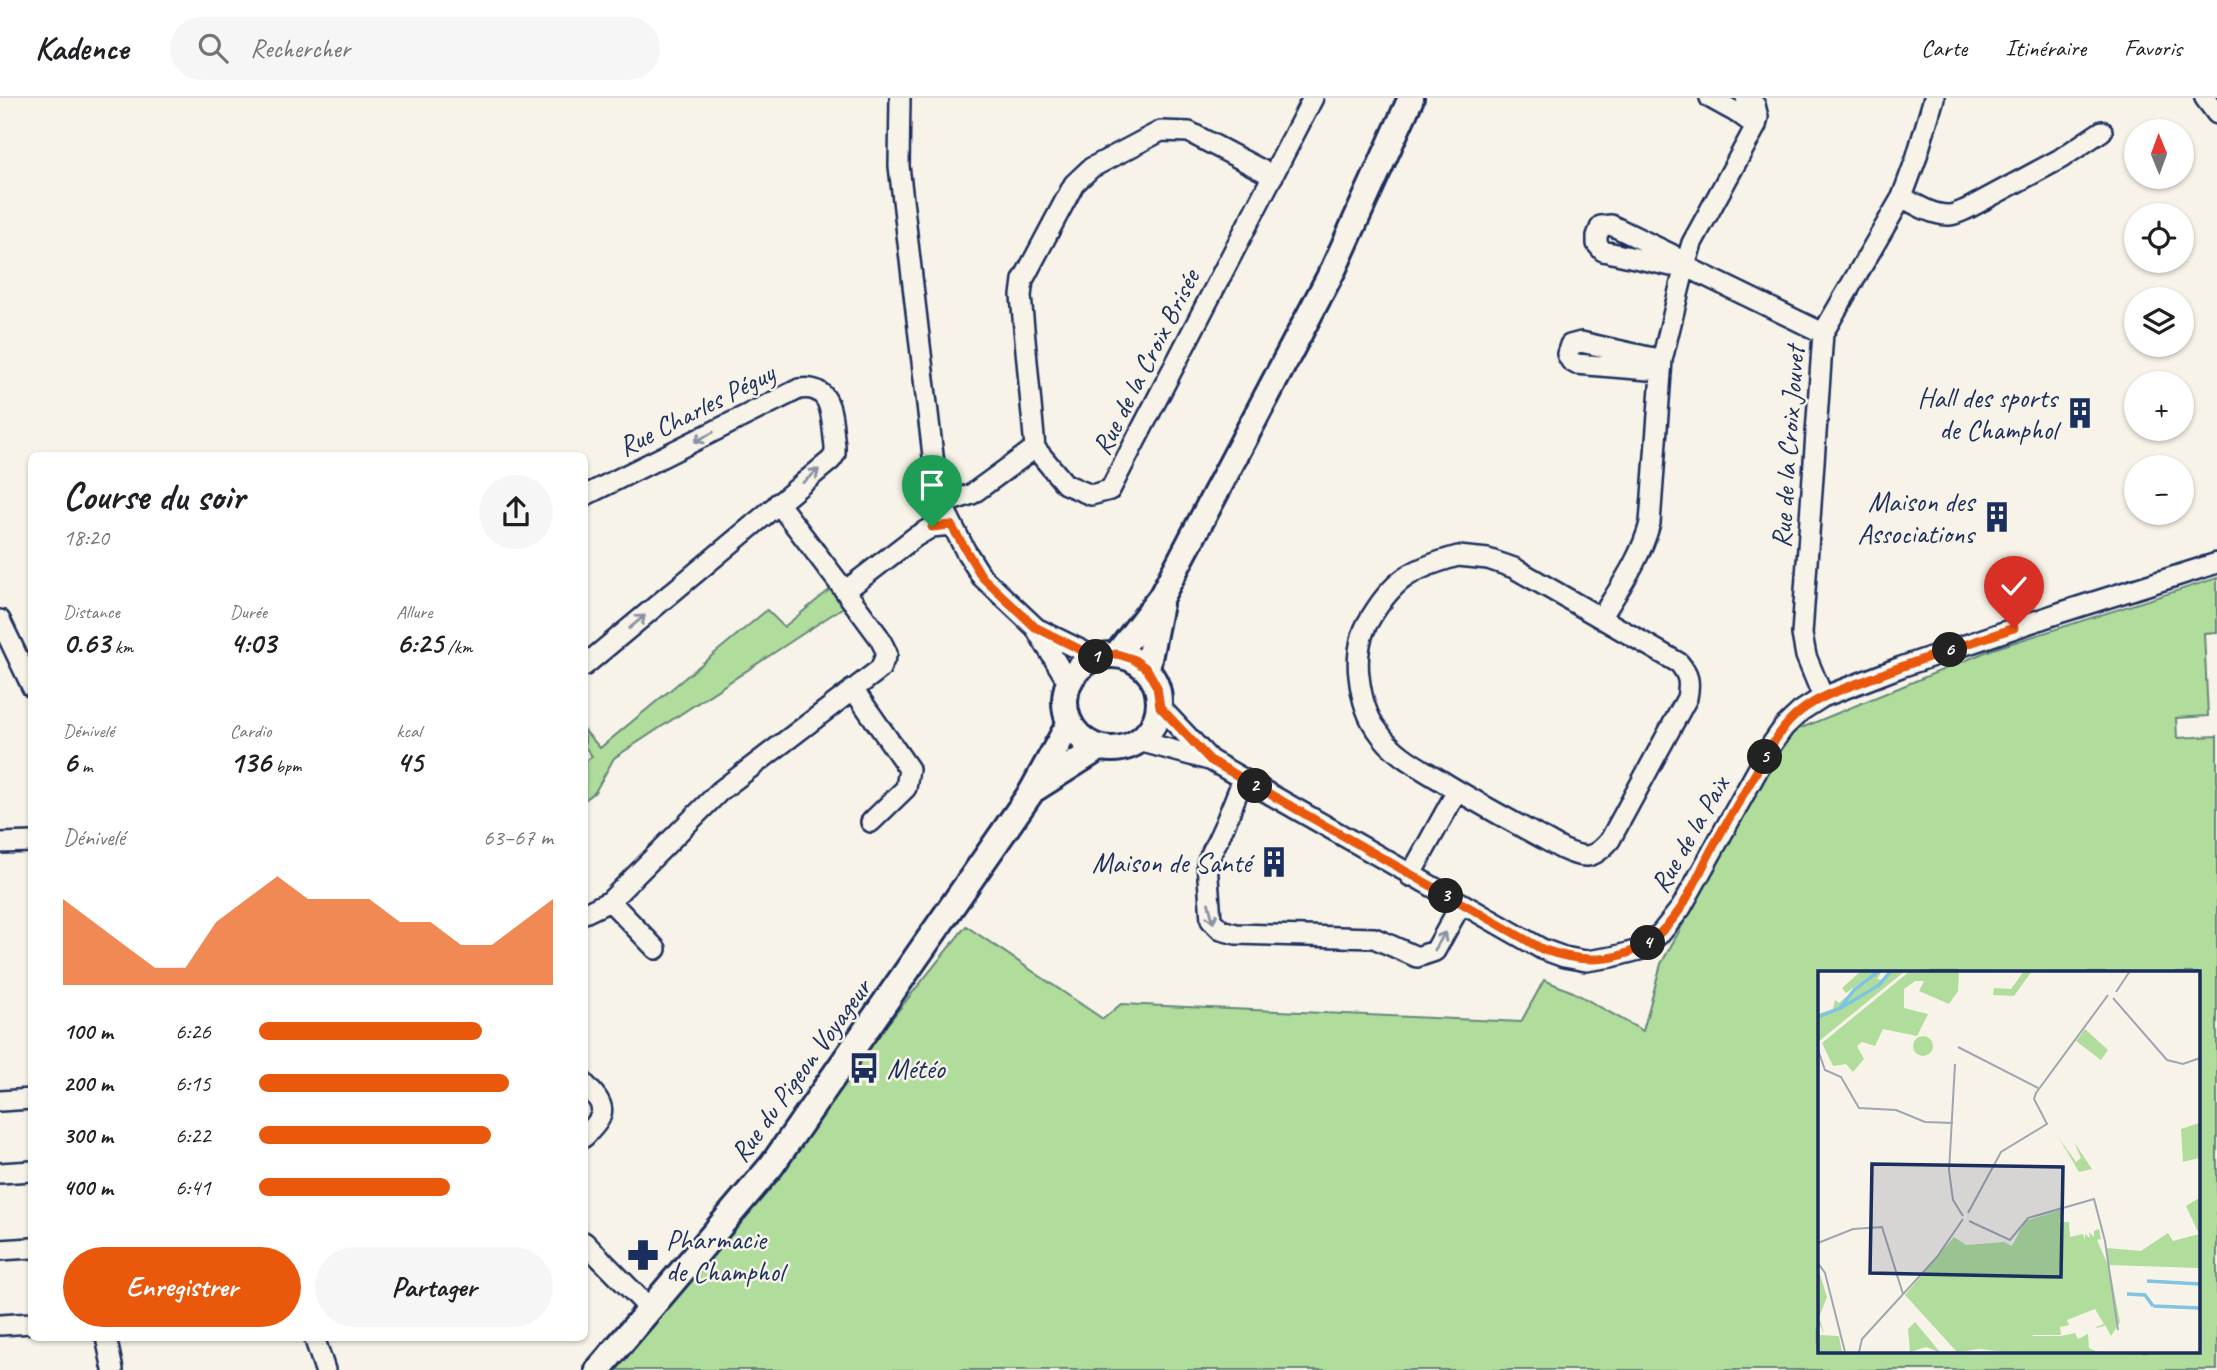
<!DOCTYPE html>
<html lang="fr">
<head>
<meta charset="utf-8">
<style>
  :root { --surface:#fff; --page:#f6f6f6; --text:#202124; --muted:#757577; --line:#e0e0e0; --accent:#ea580c }
  body { margin:0; font-family:Caveat,sans-serif; background:var(--page); color:var(--text); height:100vh; display:flex; flex-direction:column; font-size:26px; white-space:nowrap }
  * { box-sizing:border-box; margin:0 }
  p { font-size:23px; color:var(--muted) }
  .icon { flex:none; width:38px; height:38px; fill:none; stroke:currentColor; stroke-width:2; stroke-linecap:round; stroke-linejoin:round }
  .map { position:relative; flex:1; overflow:hidden }
  .details { position:absolute; left:28px; top:354px; width:560px; height:889px; display:flex; flex-direction:column; background:var(--surface); border-radius:10px; box-shadow:0 2px 5px #0004 }
  .details>* { flex:none }
  .needle { width:46px; rotate:359deg }
  .controls { position:absolute; left:2124px; top:21px; display:grid; gap:14px }
  .controls a { display:grid; place-items:center; width:70px; height:70px; border-radius:50%; background:var(--surface); box-shadow:0 2px 5px #0004; font-size:35px }
  .pin { position:absolute; display:grid; place-items:center; width:60px; height:60px; color:#fff; margin:-72px -30px; border-radius:50% 50% 50% 0; rotate:-45deg; box-shadow:0 0 7px #0007 }
  .pin .icon { rotate:45deg }
  .km { position:absolute; width:35px; height:35px; margin:-18px; border-radius:50%; background:#222; color:#fff; font-size:19px; line-height:35px; text-align:center }
  .round { display:grid; place-items:center; flex:none; width:74px; height:74px; border-radius:37px; background:var(--page) }
  .headline { display:flex; align-items:center; justify-content:space-between; height:119px; padding:0 35px }
  h1 { font-size:38px; font-weight:600; line-height:52px }
  .metrics { display:grid; grid-template-columns:repeat(3,1fr); gap:10px; height:119px; padding:7px 35px }
  .metrics div { display:grid; align-content:center }
  .metrics b { font-size:30px; font-weight:600 }
  .metrics small { font-size:19px; font-weight:400 }
  .metrics p { font-size:19px }
  .chart { height:196px; padding:14px 35px }
  .chart p { display:flex; justify-content:space-between }
  .chart svg { width:100%; height:126px; margin-top:7px; fill:var(--accent); opacity:.7 }
  .primary-button { display:flex; gap:14px; margin-top:auto; padding:14px 35px }
  .primary-button a { flex:1; height:80px; border-radius:42px; background:var(--accent); color:#fff; font-size:28px; font-weight:600; line-height:80px; text-align:center }
  .primary-button a+a { background:var(--page); color:var(--text) }
  ul { padding:0 35px; list-style:none; font-size:23px }
  li { display:grid; grid-template-columns:112px 84px 1fr; align-items:center; height:52px }
  li i { height:18px; border-radius:9px; background:var(--accent) }
  header { display:flex; align-items:center; gap:42px; box-sizing:border-box; height:98px; padding:0 35px; background:var(--surface); border-bottom:2px solid var(--line) }
  header strong { font-size:33px }
  nav { display:flex; gap:38px; margin-inline-start:auto; font-size:24px }
  .search { width:490px; height:63px; background:var(--page); display:flex; align-items:center; gap:18px; box-sizing:border-box; padding:0 24px; border-radius:38px; color:var(--muted); font-size:26px }
  .map>svg:first-child { display:block }
  .grass { fill:#b0dd9b; stroke:#66867c; stroke-width:2; fill-rule:evenodd }
  .lines { fill:none; stroke-linecap:round; stroke-linejoin:round }
  .minor-casing { stroke:#1b2f5e; stroke-width:24 }
  .major-casing { stroke:#1b2f5e; stroke-width:30 }
  .minor { stroke:#f7f3e8; stroke-width:19 }
  .major { stroke:#f7f3e8; stroke-width:24 }
  .oneway { stroke:#8991a3 }
  .route-casing { stroke:#fff; stroke-width:14 }
  .route { stroke:#ea580c; stroke-width:9 }
  .labels { text-anchor:middle; stroke-width:5; stroke-linejoin:round; paint-order:stroke }
  .street-label { font-size:28px; fill:#1b2f5e; stroke:#f7f3e8 }
  .poi-label { font-size:28px; fill:#1b2f5e; stroke:#f7f3e8; text-anchor:end }
  .inset-river { fill:none; stroke:#7fc4e0; stroke-width:3.5 }
  .inset-road { fill:none; stroke:#9fa5b1; stroke-width:2 }
  .view { fill:#1b2f5e; fill-opacity:0.15; stroke:#1b2f5e; stroke-width:3.5 }
  .inset-edge { fill:none; stroke:#1b2f5e; stroke-width:3.5 }
</style>
</head>
<body>
<header>
<strong>Kadence</strong>
<div class="search"><svg class="icon" aria-label="search" viewBox="0 0 24 24"><circle cx="10" cy="10" r="6"/><path d="M15 15l6 6"/></svg>Rechercher</div>
<nav><a>Carte</a><a>Itinéraire</a><a>Favoris</a></nav>
</header>
<div class="map">
<svg width="2217" height="1272" viewBox="0 0 2217 1272">
  <rect width="100%" height="100%" fill="#f7f3e8"/>
  <filter id="ink" filterUnits="userSpaceOnUse"><feTurbulence type="fractalNoise" baseFrequency=".0143" numOctaves="2"/><feDisplacementMap in="SourceGraphic" scale="14" xChannelSelector="R" yChannelSelector="G"/><feConvolveMatrix kernelMatrix="1 2 1 2 8 2 1 2 1" color-interpolation-filters="sRGB"/></filter>
  <g filter="url(#ink)">
    <path class="grass" d="M2217 480V534L2204 535 2208 618 2176 620 2177 640 2217 638V1272H610L966 828 1103 921 1121 906 1521 924 1544 882 1573 894 1643 933 1661 866 1789 635 1993 551ZM1820 875H2198V1253H1820Z
      M833 489 845 508 614 660 595 694 585 702V664L592 658 585 649V633L600 650 767 512 784 529Z"/>
    <g class="lines">
      <defs>
        <path id="minor" d="M900 0 899 68 934 366 942 406 965 452 982 479 1035 529 1068 584
          M1710 0 1741 17 1756 28
          M2205 0 2217 16
          M1902 99C1916 107 1934 118 1950 117 1956 116 1962 113 1967 111L2060 61 2102 33
          M1685 168H1671L1603 153 1597 146V138L1601 128 1611 127 1671 156 1685 168 1823 235
          M1661 273 1576 266 1571 263 1567 256 1570 247 1581 244 1662 262
          M1035 350 1065 386 1091 397 1110 392 1313 0
          M584 398 799 291C835 286 831 322 835 348V356L831 362 584 568
          M778 405 845 493 915 439 932 429 951 427
          M942 406 972 396 1035 350 1021 198 1023 182 1074 86 1091 70 1161 33 1189 34 1273 78
          M1458 458 1488 461 1514 470 1679 565C1689 577 1690 584 1687 600L1610 742C1593 762 1585 761 1562 751 1521 728 1480 707 1440 682 1417 668 1393 656 1378 633 1366 618 1361 597 1359 578 1357 562 1359 541 1367 526 1392 482 1410 471 1458 458Z
          M1601 520C1620 489 1641 460 1650 425L1662 262 1685 168 1692 145 1756 28 1758 19 1755 7 1746 0
          M0 522 32 589
          M1036 530 1095 559
          M853 591 909 671 906 690 871 724
          M1823 599 1806 558 1802 536 1823 235 1902 99 1916 61 1934 0
          M1160 609 1210 662 1542 851 1564 859 1586 863 1612 859 1639 852 1661 835 1681 810 1772 646 1784 629 1801 613 1823 599 1901 569 2059 515 2217 465
          M1139 643 1209 662
          M1243 681 1225 726 1207 765 1211 822 1221 832 1236 836 1374 840 1417 859 1435 853 1461 806
          M0 745 32 744
          M1410 778 1457 693
          M610 803 656 851
          M585 815 610 803 720 693 880 571 887 555 879 539 845 493
          M584 985C607 1009 608 1015 584 1039
          M0 1003 32 1001
          M0 1075 32 1073
          M584 1144 650 1211
          M0 1152 32 1150
          M0 1227 32 1225
          M106 1239 113 1272
          M314 1239 325 1272"/>
        <path id="major" d="M1117 556 1161 499 1334 170 1411 0
          M1065 604a47 47 0 1 1 94 0a47 47 0 1 1-94 0Z
          M1147 571 1160 506
          M1036 690 1099 650
          M598 1272 772 1067 1032 693 1069 626"/>
      </defs>
      <use href="#minor" class="minor-casing"/>
      <use href="#major" class="major-casing"/>
      <use href="#minor" class="minor"/>
      <use href="#major" class="major"/>
    </g>
    <defs><path id="oneway-shaft" d="M-6 0H5M1.5-3L5.5 0L1.5 3" fill="none" stroke-width="1.6" stroke-linecap="round" stroke-linejoin="round" transform="scale(1.75)"/></defs>
    <g class="oneway">
      <use href="#oneway-shaft" transform="translate(704 339) rotate(153)"/>
      <use href="#oneway-shaft" transform="translate(811 378) rotate(-39)"/>
      <use href="#oneway-shaft" transform="translate(637 524) rotate(-40)"/>
      <use href="#oneway-shaft" transform="translate(1211 815) rotate(76)"/>
      <use href="#oneway-shaft" transform="translate(1440 843) rotate(-60)"/>
    </g>
  </g>
  <g class="lines" filter="url(#ink)">
    <defs>
      <path id="route" d="M932 429 951 427 982 479 1035 529 1095 559 1117 556 1133 561 1147 571 1157 589 1160 609 1210 662 1542 851C1598 872 1647 861 1681 810 1693 791 1702 769 1713 749 1727 723 1743 697 1758 671 1770 650 1782 627 1802 612 1822 597 1846 590 1869 581 1916 562 1965 547 2014 530"/>
    </defs>
    <use href="#route" class="route-casing"/>
    <use href="#route" class="route"/>
  </g>
  <defs>
    <symbol id="building-bare" viewBox="-9 -9 18 18"><path d="M-4-6H4V6H1V3H-1V6H-4ZM-2.5-4.3h1.7v1.8h-1.7ZM.8-4.3h1.7v1.8H.8ZM-2.5-1h1.7V.8h-1.7ZM.8-1h1.7V.8H.8Z" fill="#1b2f5e" stroke="#f7f3e8" stroke-width="2.5" paint-order="stroke"/></symbol>
    <symbol id="bus-bare" viewBox="-9 -9 18 18"><path d="M-5-6H5V4H4V6H2V4H-2V6H-4V4H-5ZM-3.5-4V0h7V-4ZM-3.5 1.2v1.5H-2V1.2ZM2 1.2v1.5H3.5V1.2Z" fill="#1b2f5e" stroke="#f7f3e8" stroke-width="2.5" paint-order="stroke"/></symbol>
    <symbol id="pharmacy-bare" viewBox="-9 -9 18 18"><path d="M-2-6h4v4h4v4h-4v4h-4v-4h-4v-4h4Z" fill="#1b2f5e" stroke="#f7f3e8" stroke-width="2.5" paint-order="stroke"/></symbol>
  </defs>
  <g fill-rule="evenodd">
    <use href="#building-bare" x="2058" y="293" width="44" height="44"/>
    <use href="#building-bare" x="1975" y="397" width="44" height="44"/>
    <use href="#building-bare" x="1252" y="742" width="44" height="44"/>
    <use href="#bus-bare" x="842" y="948" width="44" height="44"/>
    <use href="#pharmacy-bare" x="621" y="1135" width="44" height="44"/>
  </g>
  <g class="labels">
    <g class="street-label">
      <text transform="translate(1145 264) rotate(-63)" y="10">Rue de la Croix Brisée</text>
      <text transform="translate(696 311) rotate(-27)" y="10">Rue Charles Péguy</text>
      <text transform="translate(1787 349) rotate(-86)" y="10">Rue de la Croix Jouvet</text>
      <text transform="translate(1689 736) rotate(-60)" y="10">Rue de la Paix</text>
      <text transform="translate(800 972) rotate(-54)" y="10">Rue du Pigeon Voyageur</text>
    </g>
    <g class="poi-label">
      <text x="2057" y="309">Hall des sports<tspan x="2057" dy="32">de Champhol</tspan></text>
      <text x="1974" y="413">Maison des<tspan x="1974" dy="32">Associations</tspan></text>
      <text x="1251" y="774">Maison de Santé</text>
      <text x="887" y="980" text-anchor="start">Météo</text>
      <text x="666" y="1151" text-anchor="start">Pharmacie<tspan x="666" dy="32">de Champhol</tspan></text>
    </g>
  </g>
  <g transform="translate(1818 873)">
    <rect width="382" height="382" fill="#f7f3e8"/>
    <path d="M43 0H59L28 22 24 17ZM95 75a10 10 0 1 1 20 0a10 10 0 1 1-20 0ZM241 167 258 191 263 187 256 171 274 198 261 201ZM381 227V297L291 294 302 351 293 365 287 354 286 355 279 357 278 356 286 353 277 338 249 349 251 354 242 356 243 364H215L209 376 189 381 161 378 139 381 87 324 136 266 148 274 186 271 194 275 207 250 246 238 241 251H251L252 266 265 263 267 269V263L272 267 271 261 276 266V260L281 258 283 268 279 269 290 294 289 277 323 280 350 262 355 270 381 263 368 235ZM257 362 260 368 270 363 271 377 279 381H246L243 365Z" fill="#b0dd9b"/>
    <path d="M59 0H64L59 8 65 9 72 0H87L0 71V43L15 38 17 29 21 32ZM92 0H141L140 20 131 33 101 20 106 10H97L86 18V37L110 43 99 65 65 58 57 75 44 71 39 75 46 88 35 101 28 93 15 95 4 72ZM206 0H214L196 25 175 24 176 17 193 18ZM267 58 290 79 283 89 258 70ZM381 152V187L365 191 363 158ZM0 297 9 326 1 346 6 362 0 351ZM2 364 21 365 24 381H0ZM210 365H255L254 381H189L208 376Z" fill="#b0dd9b"/>
    <path d="M97 351 122 381H121L108 376 92 381 90 358Z" fill="#b0dd9b"/>
    <path class="inset-river" d="M23 37 61 14 73 0M0 46 22 37 37 18 61 0M329 310 382 313M309 323 327 324 335 335M335 335 382 337"/>
    <path class="inset-road" d="M298 21 312 0M295 27 349 89 365 93 382 87M140 76 220 117M0 79 7 99 23 106 41 137 78 139 107 151 135 152M137 93 131 200 135 229 145 245M150 242 183 181 229 153 216 128 218 122 290 24M151 250 192 269 210 247 276 228 287 270 300 359M0 272 35 258 64 256 85 323M0 292 7 302 27 381M41 381 44 368 119 286 145 248"/>
    <path class="view" d="M54 193 245 196 243 306 52 302Z"/>
    <rect width="382" height="382" class="inset-edge"/>
  </g>
</svg>
<div class="controls">
<a><svg class="needle" viewBox="-14 -14 28 28"><path d="M0-13l5 13h-10z" fill="#e53935"/><path d="M0 13l5-13h-10z" fill="#757577"/></svg></a>
<a><svg class="icon" aria-label="locate" viewBox="0 0 24 24"><circle cx="12" cy="12" r="6"/><path d="M12 2v4M12 18v4M2 12h4M18 12h4"/></svg></a>
<a><svg class="icon" aria-label="layers" viewBox="0 0 24 24"><path d="M12 4l9 5-9 5-9-5zM3 14l9 5 9-5"/></svg></a>
<a>+</a>
<a>−</a>
</div>
<div class="pin" style="left:932px;top:429px;background:#1e9e55"><svg class="icon" aria-label="arrive" viewBox="0 0 24 24"><path d="M6 21V4h12l-3 4 3 4H6"/></svg></div>
<div class="pin" style="left:2014px;top:530px;background:#d93025"><svg class="icon" aria-label="check" viewBox="0 0 24 24"><path d="M5 12l5 5 9-10"/></svg></div>
<b class="km" style="left:1096px;top:559px">1</b>
<b class="km" style="left:1255px;top:688px">2</b>
<b class="km" style="left:1446px;top:798px">3</b>
<b class="km" style="left:1648px;top:845px">4</b>
<b class="km" style="left:1765px;top:659px">5</b>
<b class="km" style="left:1950px;top:552px">6</b>
<section class="details">
<div class="headline"><div><h1>Course du soir</h1><p>18:20</p></div><a class="round"><svg class="icon" aria-label="share" viewBox="0 0 24 24"><path d="M12 15V3M7 8l5-5 5 5M5 13v7h14v-7"/></svg></a></div>
<div class="metrics">
<div><p>Distance</p><b>0.63<small> km</small></b></div>
<div><p>Durée</p><b>4:03</b></div>
<div><p>Allure</p><b>6:25<small> /km</small></b></div>
</div>
<div class="metrics">
<div><p>Dénivelé</p><b>6<small> m</small></b></div>
<div><p>Cardio</p><b>136<small> bpm</small></b></div>
<div><p>kcal</p><b>45</b></div>
</div>
<div class="chart"><p><span>Dénivelé</span>63–67 m</p>
<svg viewBox="0 0 160 44" preserveAspectRatio="none"><path d="M0 44V14L10 22L20 30L30 38L40 38L50 22L60 14L70 6L80 14L90 14L100 14L110 22L120 22L130 30L140 30L150 22L160 14V44z"/></svg>
</div>
<ul>
<li><b>100 m</b>6:26<i style="width:76%"></i></li>
<li><b>200 m</b>6:15<i style="width:85%"></i></li>
<li><b>300 m</b>6:22<i style="width:79%"></i></li>
<li><b>400 m</b>6:41<i style="width:65%"></i></li>
</ul>
<div class="primary-button"><a>Enregistrer</a><a>Partager</a></div>
</section>
</div>
</body>
</html>
